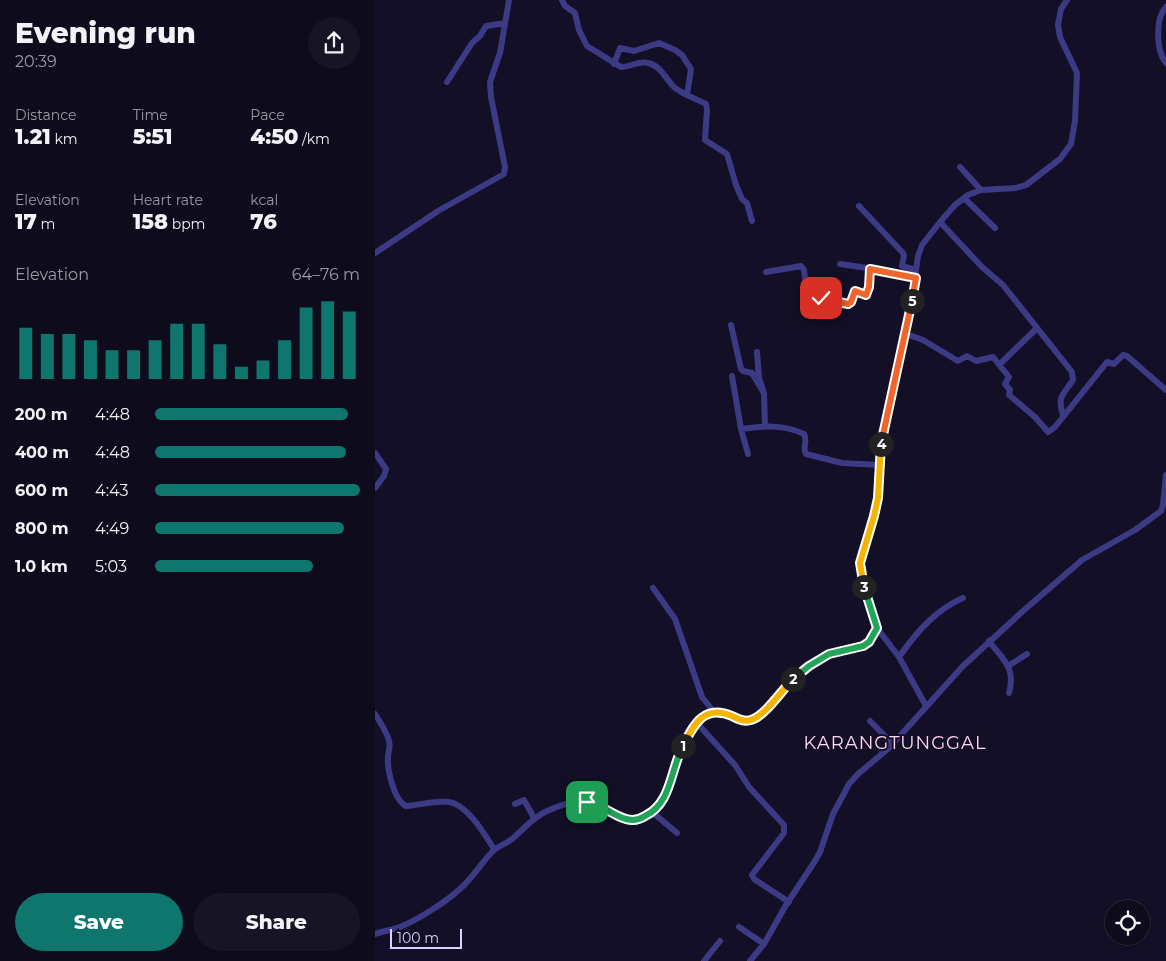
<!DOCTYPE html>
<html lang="en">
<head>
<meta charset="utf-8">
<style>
  :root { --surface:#0e0b1c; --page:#171425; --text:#f1f3f6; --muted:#9b9ba3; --line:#2e2b3b; --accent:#0f766e }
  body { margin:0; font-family:Montserrat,sans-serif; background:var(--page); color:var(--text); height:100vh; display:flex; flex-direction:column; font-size:19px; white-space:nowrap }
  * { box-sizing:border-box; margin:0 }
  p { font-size:16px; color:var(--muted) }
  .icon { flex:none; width:28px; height:28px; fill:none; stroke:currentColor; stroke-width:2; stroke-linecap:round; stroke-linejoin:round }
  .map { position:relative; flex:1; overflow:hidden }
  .panel { display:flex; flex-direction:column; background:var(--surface); width:375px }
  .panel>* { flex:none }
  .fabs { position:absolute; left:730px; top:900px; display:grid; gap:10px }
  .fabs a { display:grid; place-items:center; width:45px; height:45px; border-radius:50%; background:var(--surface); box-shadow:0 1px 4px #0004,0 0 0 1px var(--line); font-size:25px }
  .scale { position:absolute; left:15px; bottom:12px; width:72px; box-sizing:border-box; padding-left:5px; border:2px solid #d9d4ff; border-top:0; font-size:14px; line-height:18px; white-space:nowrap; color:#d9d4ff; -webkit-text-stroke:4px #130f26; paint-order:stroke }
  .pin { position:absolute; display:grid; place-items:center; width:42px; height:42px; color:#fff; margin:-21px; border-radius:10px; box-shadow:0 2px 8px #0006 }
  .km { position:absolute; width:25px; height:25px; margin:-12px; border-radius:50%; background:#222; color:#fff; font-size:14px; line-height:25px; text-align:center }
  .round { display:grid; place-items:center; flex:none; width:52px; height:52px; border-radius:26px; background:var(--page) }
  .overview { display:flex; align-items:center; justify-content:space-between; height:85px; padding:0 15px }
  h1 { font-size:28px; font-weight:800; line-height:38px }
  .figures { display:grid; grid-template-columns:repeat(3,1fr); gap:8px; height:85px; padding:5px 15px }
  .figures div { display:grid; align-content:center }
  .figures b { font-size:21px; font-weight:800 }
  .figures small { font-size:14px; font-weight:400 }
  .figures p { font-size:14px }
  .chart { height:140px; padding:10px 15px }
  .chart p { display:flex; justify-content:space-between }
  .chart svg { width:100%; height:90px; margin-top:5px; stroke:var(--accent); stroke-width:6 }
  .cta { display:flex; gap:10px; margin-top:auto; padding:10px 15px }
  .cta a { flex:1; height:58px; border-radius:30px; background:var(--accent); color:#fff; font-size:20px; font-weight:800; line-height:58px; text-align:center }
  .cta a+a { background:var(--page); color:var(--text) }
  ul { padding:0 15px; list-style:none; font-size:16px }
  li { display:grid; grid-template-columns:80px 60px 1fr; align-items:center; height:38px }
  li i { height:12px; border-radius:6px; background:var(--accent) }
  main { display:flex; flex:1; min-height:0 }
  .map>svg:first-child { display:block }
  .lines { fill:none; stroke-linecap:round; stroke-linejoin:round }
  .minor { stroke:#3d3a85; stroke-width:6 }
  .split-1-casing { stroke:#fff; stroke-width:10 }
  .split-2-casing { stroke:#fff; stroke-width:10 }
  .split-3-casing { stroke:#fff; stroke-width:10 }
  .split-4-casing { stroke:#fff; stroke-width:10 }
  .split-5-casing { stroke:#fff; stroke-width:10 }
  .split-6-casing { stroke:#fff; stroke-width:10 }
  .split-1 { stroke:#22a559; stroke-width:6 }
  .split-2 { stroke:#f5b400; stroke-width:6 }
  .split-3 { stroke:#22a559; stroke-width:6 }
  .split-4 { stroke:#f5b400; stroke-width:6 }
  .split-5 { stroke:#f0652b; stroke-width:6 }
  .split-6 { stroke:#f0652b; stroke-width:6 }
  .labels { text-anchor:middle; stroke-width:4; stroke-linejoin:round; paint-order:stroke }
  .quarter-label { font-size:18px; letter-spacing:1px; fill:#ffd6f0; stroke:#130f26 }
</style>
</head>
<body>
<main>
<section class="panel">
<div class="overview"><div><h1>Evening run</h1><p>20:39</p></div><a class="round"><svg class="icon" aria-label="share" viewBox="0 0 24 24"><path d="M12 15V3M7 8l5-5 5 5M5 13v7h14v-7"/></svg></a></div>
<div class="figures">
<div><p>Distance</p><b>1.21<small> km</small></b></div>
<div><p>Time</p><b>5:51</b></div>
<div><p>Pace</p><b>4:50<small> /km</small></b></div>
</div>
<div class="figures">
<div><p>Elevation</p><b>17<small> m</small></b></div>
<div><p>Heart rate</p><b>158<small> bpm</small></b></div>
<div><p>kcal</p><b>76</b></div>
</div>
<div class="chart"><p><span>Elevation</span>64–76 m</p>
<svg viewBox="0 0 160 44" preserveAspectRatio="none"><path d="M5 44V19M15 44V22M25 44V22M35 44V25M45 44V30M55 44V30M65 44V25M75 44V17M85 44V17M95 44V27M105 44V38M115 44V35M125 44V25M135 44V9M145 44V6M155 44V11"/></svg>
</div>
<ul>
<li><b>200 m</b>4:48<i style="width:94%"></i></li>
<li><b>400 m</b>4:48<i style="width:93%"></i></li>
<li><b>600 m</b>4:43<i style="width:100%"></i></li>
<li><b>800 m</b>4:49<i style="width:92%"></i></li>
<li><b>1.0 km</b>5:03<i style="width:77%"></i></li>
</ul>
<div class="cta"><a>Save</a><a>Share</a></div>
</section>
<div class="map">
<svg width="791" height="961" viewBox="0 0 791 961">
  <rect width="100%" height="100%" fill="#130f26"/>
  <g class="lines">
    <path class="minor" d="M187 0 190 6 200 13 204 30 212 46 246 67C256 67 264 60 273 63 285 65 291 79 299 87 308 95 320 98 331 104L332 109 330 140 352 154 361 185 367 199 372 203 377 221
      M791 7C780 18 781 51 791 63
      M239 64 245 48 259 51 284 43 300 50 307 55 316 69 312 95
      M72 82 97 43 105 36 111 26 130 23
      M585 167 606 190
      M589 198 620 228
      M484 206 528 253 529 256 527 266 541 270
      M565 222 607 267 628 285 697 372 698 380C688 395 682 396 688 415
      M0 253 63 211 129 174 130 167 116 97 115 82 125 53 134 0
      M465 264 506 270 541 278
      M391 272 426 266 429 270 432 297 451 298 473 304 476 302 479 292 490 295 492 293 495 269
      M356 325 366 369 368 371 377 373 389 393
      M531 334 548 340 583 361 592 356 601 361 618 357 634 377 630 384 635 390 634 395 660 417 673 432 680 427 732 362 739 364 748 355 752 356 791 390
      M382 352 384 378 389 393 390 426
      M625 364 661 329
      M357 376 366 429 373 454
      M366 429C388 426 408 424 429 434 433 441 427 448 431 454L467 463 504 465
      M0 453 11 469 9 476 0 488
      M278 588 300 619 327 697 339 712
      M614 641C628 660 641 667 634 693
      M524 657C541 633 560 610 588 598
      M633 666 652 654
      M551 706 524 657 502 628 485 568 486 557 499 516 503 498 504 454 508 429 534 321 543 256 547 245 565 222 580 205 593 195 606 190 641 188 651 185 685 159 696 144 700 121 702 73 685 37 683 25 686 9 692 0
      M0 714C5 722 12 732 14 741 16 747 13 751 13 757 12 770 19 800 31 806 45 805 61 800 74 802 93 805 110 835 119 849
      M495 721 518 744
      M321 722 360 765 374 787 409 825V833L377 875 379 879 414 902
      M140 804 149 800 159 818
      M277 812 302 833
      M364 927 389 944
      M0 934C8 931 17 930 25 927 44 919 71 902 86 888 98 877 107 862 118 851 123 846 131 844 137 839 149 829 158 817 172 811 185 805 203 799 216 802 240 809 253 833 278 811 292 799 294 785 299 768 303 752 316 721 332 714 348 707 360 724 375 720 389 717 396 702 405 692 413 683 422 673 433 666 440 661 450 655 459 652 468 650 481 651 489 646 495 642 499 634 502 628
      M329 961 345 941
      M375 961 389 944 411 905 440 861 445 852 458 814 474 784 483 774 514 748 588 666 648 611 707 560 760 530 786 511 788 505 791 475"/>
  </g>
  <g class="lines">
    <defs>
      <path id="split-1" d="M212 802C226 804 237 815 251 819 258 821 264 820 270 816 297 803 295 770 308 746"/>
      <path id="split-2" d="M308 746C319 724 329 704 357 716 363 719 369 722 376 720 390 716 407 690 418 679"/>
      <path id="split-3" d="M418 679 434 666 454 654 488 646 494 642 502 628 489 587"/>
      <path id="split-4" d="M489 587 485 563 499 516 503 498 506 444"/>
      <path id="split-5" d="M506 444 537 301"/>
      <path id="split-6" d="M446 298 473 304 476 302 480 291 491 295 494 287 495 269 541 278 537 301"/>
    </defs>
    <use href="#split-1" class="split-1-casing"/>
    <use href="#split-2" class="split-2-casing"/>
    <use href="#split-3" class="split-3-casing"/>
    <use href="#split-4" class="split-4-casing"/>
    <use href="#split-5" class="split-5-casing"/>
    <use href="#split-6" class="split-6-casing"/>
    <use href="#split-1" class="split-1"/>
    <use href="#split-2" class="split-2"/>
    <use href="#split-3" class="split-3"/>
    <use href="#split-4" class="split-4"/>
    <use href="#split-5" class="split-5"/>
    <use href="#split-6" class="split-6"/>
  </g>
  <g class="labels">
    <g class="quarter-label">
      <text x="520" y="749">KARANGTUNGGAL</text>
    </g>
  </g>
</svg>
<div class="fabs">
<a><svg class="icon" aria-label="locate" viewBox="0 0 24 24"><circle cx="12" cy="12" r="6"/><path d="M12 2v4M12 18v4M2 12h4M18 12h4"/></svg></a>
</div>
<div class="scale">100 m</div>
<div class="pin" style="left:212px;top:802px;background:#1e9e55"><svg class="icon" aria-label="arrive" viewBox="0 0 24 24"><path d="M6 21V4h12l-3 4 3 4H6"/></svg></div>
<div class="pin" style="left:446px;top:298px;background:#d93025"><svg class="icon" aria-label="check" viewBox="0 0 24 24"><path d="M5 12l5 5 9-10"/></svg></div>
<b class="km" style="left:308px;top:746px">1</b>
<b class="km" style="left:418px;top:679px">2</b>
<b class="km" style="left:489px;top:587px">3</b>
<b class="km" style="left:506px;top:444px">4</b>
<b class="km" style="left:537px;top:301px">5</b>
</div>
</main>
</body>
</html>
